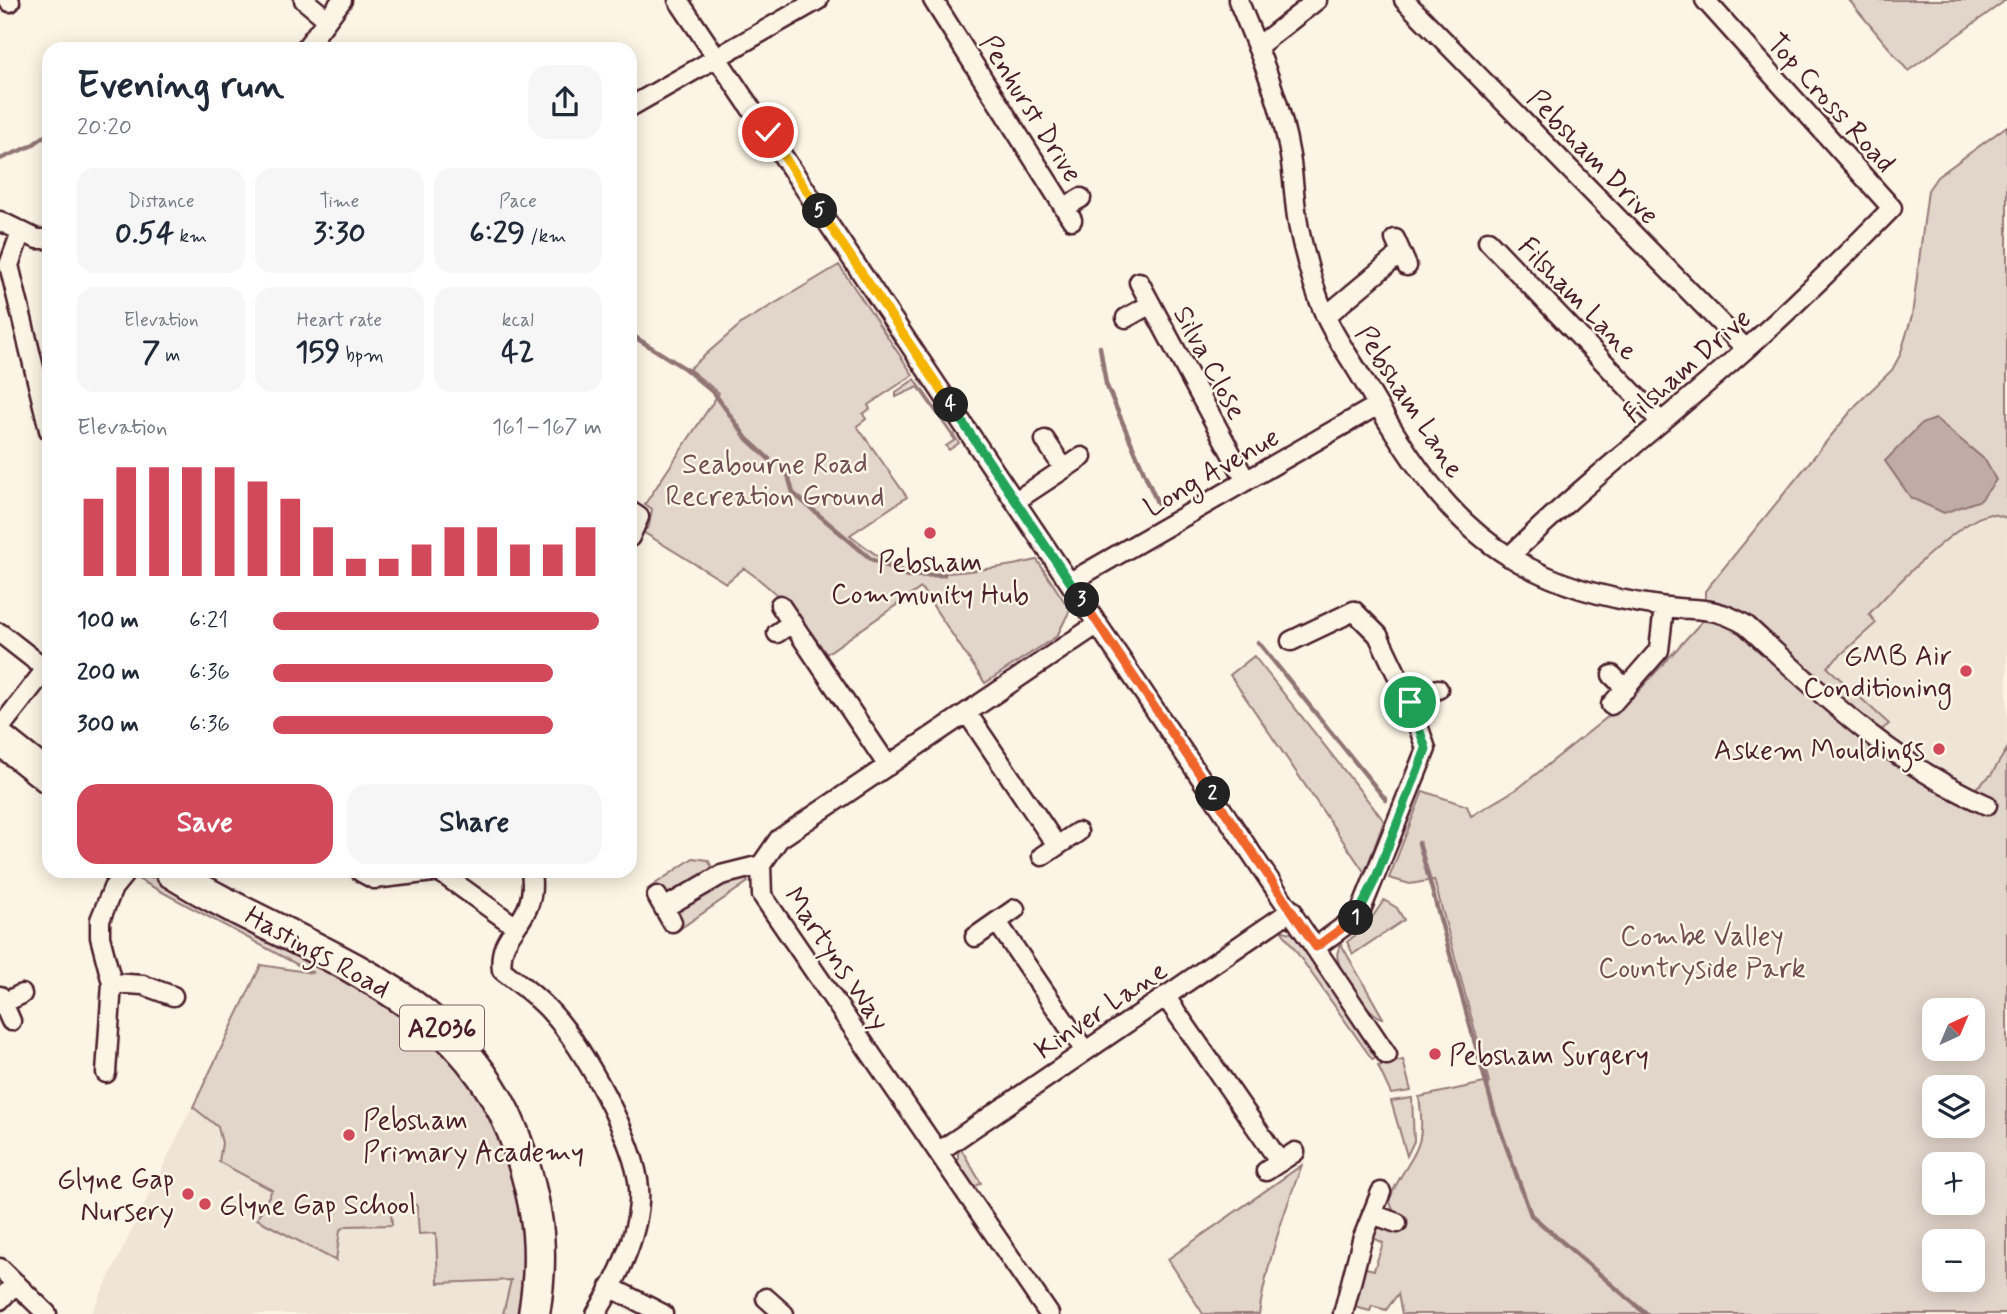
<!DOCTYPE html>
<html lang="en">
<head>
<meta charset="utf-8">
<style>
  :root { --surface:#fff; --page:#f6f6f7; --text:#1f2937; --muted:#747a83; --accent:#d1495b }
  body { margin:0; font-family:Mynerve,sans-serif; background:var(--page); color:var(--text); height:100vh; display:flex; flex-direction:column; font-size:26px; white-space:nowrap }
  * { box-sizing:border-box; margin:0 }
  p { font-size:23px; color:var(--muted) }
  .icon { flex:none; width:38px; height:38px; fill:none; stroke:currentColor; stroke-width:2; stroke-linecap:round; stroke-linejoin:round }
  .map { position:relative; flex:1; overflow:hidden }
  .drawer { position:absolute; left:42px; top:42px; width:595px; height:836px; display:flex; flex-direction:column; background:var(--surface); border-radius:21px; box-shadow:0 4px 18px #0003 }
  .drawer>* { flex:none }
  .needle { width:46px; rotate:44deg }
  .controls { position:absolute; left:1922px; top:998px; display:grid; gap:14px }
  .controls a { display:grid; place-items:center; width:63px; height:63px; border-radius:14px; background:var(--surface); box-shadow:0 4px 18px #0003; font-size:35px }
  .pin { position:absolute; display:grid; place-items:center; width:60px; height:60px; color:#fff; margin:-30px; border:4px solid #fff; border-radius:50%; box-shadow:0 2px 7px #0007 }
  .km { position:absolute; width:35px; height:35px; margin:-18px; border-radius:50%; background:#222; color:#fff; font-size:19px; line-height:35px; text-align:center }
  .round { display:grid; place-items:center; flex:none; width:74px; height:74px; border-radius:21px; background:var(--page) }
  .overview { display:flex; align-items:center; justify-content:space-between; height:119px; padding:0 35px }
  h1 { font-size:38px; font-weight:700; line-height:52px }
  .stats { display:grid; grid-template-columns:repeat(3,1fr); gap:10px; height:119px; padding:7px 35px }
  .stats div { display:grid; align-content:center; border-radius:18px; background:var(--page); text-align:center }
  .stats b { font-size:30px; font-weight:700 }
  .stats small { font-size:19px; font-weight:400 }
  .stats p { font-size:19px }
  .chart { height:196px; padding:14px 35px }
  .chart p { display:flex; justify-content:space-between }
  .chart svg { width:100%; height:126px; margin-top:7px; stroke:var(--accent); stroke-width:6 }
  .primary-button { display:flex; gap:14px; margin-top:auto; padding:14px 35px }
  .primary-button a { flex:1; height:80px; border-radius:21px; background:var(--accent); color:#fff; font-size:28px; font-weight:700; line-height:80px; text-align:center }
  .primary-button a+a { background:var(--page); color:var(--text) }
  ul { padding:0 35px; list-style:none; font-size:23px }
  li { display:grid; grid-template-columns:112px 84px 1fr; align-items:center; height:52px }
  li i { height:18px; border-radius:9px; background:var(--accent) }
  .map>svg:first-child { display:block }
  .built { fill:#eee5d7 }
  .green { fill:#e2d5ca; stroke:#967a7a; stroke-width:2; fill-rule:evenodd }
  .water { fill:#c0aca5; stroke:#917474; stroke-width:2 }
  .lines { fill:none; stroke-linecap:round; stroke-linejoin:round }
  .stream { stroke:#917474; stroke-width:4.5 }
  .street-casing { stroke:#4a1f2b; stroke-width:23 }
  .primary-casing { stroke:#4a1f2b; stroke-width:35 }
  .street { stroke:#fcf5e5; stroke-width:18 }
  .primary { stroke:#fcf5e5; stroke-width:30 }
  .split-1-casing { stroke:#fff; stroke-width:14 }
  .split-2-casing { stroke:#fff; stroke-width:14 }
  .split-3-casing { stroke:#fff; stroke-width:14 }
  .split-4-casing { stroke:#fff; stroke-width:14 }
  .split-5-casing { stroke:#fff; stroke-width:14 }
  .split-6-casing { stroke:#fff; stroke-width:14 }
  .split-1 { stroke:#22a559; stroke-width:9 }
  .split-2 { stroke:#f0652b; stroke-width:9 }
  .split-3 { stroke:#f0652b; stroke-width:9 }
  .split-4 { stroke:#22a559; stroke-width:9 }
  .split-5 { stroke:#f5b400; stroke-width:9 }
  .split-6 { stroke:#f5b400; stroke-width:9 }
  .poi-dot { fill:#d1495b; stroke:#fcf5e5; stroke-width:2.5 }
  .labels { text-anchor:middle; stroke-width:5; stroke-linejoin:round; paint-order:stroke }
  .shield { fill:#fcf5e5; stroke:#7f5f63; stroke-width:2 }
  .shield-label { font-size:26px; font-weight:bold; fill:#4a1f2b }
  .street-label { font-size:28px; fill:#4a1f2b; stroke:#fcf5e5 }
  .park-label { font-size:28px; fill:#704c53; stroke:#fcf5e5 }
  .poi-label { font-size:28px; fill:#4a1f2b; stroke:#fcf5e5; text-anchor:end }
</style>
</head>
<body>
<div class="map">
<svg width="2007" height="1314" viewBox="0 0 2007 1314">
  <rect width="100%" height="100%" fill="#fcf5e5"/>
  <filter id="ink" filterUnits="userSpaceOnUse"><feTurbulence type="fractalNoise" baseFrequency=".0143" numOctaves="2"/><feDisplacementMap in="SourceGraphic" scale="14" xChannelSelector="R" yChannelSelector="G"/><feConvolveMatrix kernelMatrix="1 2 1 2 8 2 1 2 1" color-interpolation-filters="sRGB"/></filter>
  <g filter="url(#ink)">
    <path class="built" d="M1991 514 2007 518V749L1991 775 1970 793 1878 732 1889 725 1827 667 1876 623 1868 614 1886 595 1958 531Z
      M261 965 290 968 503 1280H512L503 1314H91Z"/>
    <path class="green" d="M1849 0H2006L1908 71Z
      M2007 126V518C2003 517 1995 514 1991 514 1960 518 1891 590 1869 614L1876 623 1827 667 1889 724 1879 732 1970 793 1991 775 2007 749V1314H1402L1398 1294 1386 1310 1372 1306 1370 1311 1351 1306 1362 1267 1374 1270 1383 1243 1372 1237 1376 1228 1403 1217 1393 1210 1389 1200C1409 1152 1428 1157 1419 1097L1489 1082 1434 880 1410 884 1389 878 1423 791 1467 806 1471 816 1520 787 1635 695 1705 618V591L1856 405 1892 370 1900 355 1912 316 1928 190 1937 177ZM1934 1010H1972V1048H1934ZM1934 1087H1972V1125H1934ZM1934 1164H1972V1202H1934ZM1934 1241H1972V1279H1934Z
      M839 265 913 375 868 405 870 409 863 414 866 419 857 426 907 497 850 535C867 548 889 567 911 572 940 577 1007 567 1037 560L1070 610 1057 636 985 683 921 588 826 654C804 619 777 592 744 568L726 583 643 532 649 526 652 509 645 504 719 393 689 369 742 323Z
      M915 379 959 443 949 450 946 446 955 440 918 387 896 397V392Z
      M1254 656 1384 821 1365 873 1230 675Z
      M693 858 708 860 712 867 700 881 672 897 648 889Z
      M746 876 748 882 681 928 675 919V907L723 881Z
      M163 877 401 1008 470 1074 527 1203 523 1314H503L511 1280 438 1283 436 1233 419 1234 417 1205H400V1209L391 1210 392 1225 347 1226 340 1230 336 1261 257 1219 272 1190 219 1162 222 1143 218 1127 193 1107 261 965 313 973 136 878Z
      M1384 900 1397 908 1404 920 1353 954 1347 942 1367 925Z
      M1281 930 1294 934 1303 946 1377 1058 1372 1059Z
      M1341 944 1383 1018C1369 1016 1341 975 1338 960 1336 954 1338 950 1341 944Z
      M1403 1060 1411 1091 1391 1094 1378 1066Z
      M1412 1098 1414 1141 1407 1156 1391 1101Z
      M960 1147 981 1183 973 1188C963 1173 953 1165 960 1147Z
      M1302 1165C1283 1214 1267 1262 1259 1314H1203L1168 1259Z"/>
    <path class="water" d="M1936 419 1985 460 1996 480 1981 500 1944 513 1911 498 1885 461 1921 424Z"/>
    <g class="lines">
      <path class="stream" d="M0 159 31 146 49 133
        M630 334 684 368 715 394 747 439 769 459
        M1100 347 1106 384 1159 507
        M788 475 793 493 871 559 908 576 944 575
        M1258 642 1386 800
        M1419 843 1495 1115 1531 1215 1646 1314"/>
      <defs>
        <path id="street" d="M8 0 10 2
          M304 0 327 19
          M678 0 1387 1055
          M933 0 1072 220
          M1238 0C1259 51 1281 101 1290 156 1294 180 1294 205 1299 229 1305 257 1314 289 1325 315 1335 338 1351 359 1363 380 1402 446 1442 516 1510 557 1557 586 1605 598 1659 606 1695 612 1711 604 1746 625 1821 694 1892 764 1987 805
          M1404 0 1746 349
          M1257 47 1317 0
          M305 49 342 0
          M630 107 818 0
          M1064 208 1081 198
          M0 221 37 239H49
          M21 232 9 265 49 430
          M1395 239 1407 266
          M1488 241 1661 422
          M1139 282 1246 481
          M1326 316 1401 253
          M1126 318 1151 304
          M1045 440 1064 469
          M1017 500 1082 457
          M630 511 639 517 630 537
          M1509 557C1584 483 1668 419 1746 349 1797 304 1845 256 1892 208L1705 0
          M1070 582 1378 405
          M780 605 888 766
          M0 633 46 669 0 728
          M777 633 792 623
          M1291 641 1354 611 1378 635 1410 702 1426 749 1359 915 1316 947
          M1612 675 1626 689
          M1410 702 1438 689
          M1611 705 1659 650 1664 607
          M967 713 1057 846
          M1042 856 1078 832
          M361 872 374 879 433 872
          M440 872 516 927
          M531 872C539 925 496 928 502 970 518 983 537 996 551 1012 583 1046 635 1141 639 1188 642 1229 617 1280 596 1314
          M657 896 672 922
          M664 908 721 875 761 865
          M997 922 1085 1051
          M975 937 1015 909
          M112 983 143 985 173 996
          M0 996 11 1021
          M1165 996 1280 1162
          M3 1003 22 994
          M106 1073 112 983 100 937V920L113 888 126 872
          M938 1152 1292 910
          M1266 1171 1295 1152
          M1372 1214 1397 1223
          M0 1268 47 1314
          M610 1287 663 1314
          M766 1298 784 1314
          M0 1300 16 1283
          M1049 1314 762 895 761 865 779 839 1098 624
          M1343 1314 1362 1240 1381 1192"/>
        <path id="primary" d="M0 739 49 778
          M171 872C302 955 467 985 520 1152 539 1211 544 1253 534 1314"/>
      </defs>
      <use href="#street" class="street-casing"/>
      <use href="#primary" class="primary-casing"/>
      <use href="#street" class="street"/>
      <use href="#primary" class="primary"/>
    </g>
  </g>
  <g class="lines" filter="url(#ink)">
    <defs>
      <path id="split-1" d="M1356 918 1375 880 1426 749 1410 702"/>
      <path id="split-2" d="M1213 794 1316 947 1356 918"/>
      <path id="split-3" d="M1082 600 1213 794"/>
      <path id="split-4" d="M951 405 1082 600"/>
      <path id="split-5" d="M820 211 951 405"/>
      <path id="split-6" d="M768 132 820 211"/>
    </defs>
    <use href="#split-1" class="split-1-casing"/>
    <use href="#split-2" class="split-2-casing"/>
    <use href="#split-3" class="split-3-casing"/>
    <use href="#split-4" class="split-4-casing"/>
    <use href="#split-5" class="split-5-casing"/>
    <use href="#split-6" class="split-6-casing"/>
    <use href="#split-1" class="split-1"/>
    <use href="#split-2" class="split-2"/>
    <use href="#split-3" class="split-3"/>
    <use href="#split-4" class="split-4"/>
    <use href="#split-5" class="split-5"/>
    <use href="#split-6" class="split-6"/>
  </g>
  <g class="poi-dot">
    <circle cx="930" cy="533" r="7"/>
    <circle cx="1966" cy="671" r="7"/>
    <circle cx="1939" cy="749" r="7"/>
    <circle cx="1435" cy="1054" r="7"/>
    <circle cx="349" cy="1135" r="7"/>
    <circle cx="188" cy="1194" r="7"/>
    <circle cx="205" cy="1204" r="7"/>
  </g>
  <g class="labels">
    <rect class="shield" x="400" y="1005.5" width="84" height="45" rx="5"/>
    <g class="shield-label">
      <text x="442" y="1037">A2036</text>
    </g>
    <g class="street-label">
      <text transform="translate(1832 102) rotate(48)" y="10">Top Cross Road</text>
      <text transform="translate(1032 108) rotate(58)" y="10">Penhurst Drive</text>
      <text transform="translate(1594 156) rotate(46)" y="10">Pebsham Drive</text>
      <text transform="translate(1579 298) rotate(46)" y="10">Filsham Lane</text>
      <text transform="translate(1211 362) rotate(62)" y="10">Silva Close</text>
      <text transform="translate(1686 365) rotate(-41)" y="10">Filsham Drive</text>
      <text transform="translate(1411 401) rotate(57)" y="10">Pebsham Lane</text>
      <text transform="translate(1211 471) rotate(-30)" y="10">Long Avenue</text>
      <text transform="translate(318 951) rotate(29)" y="10">Hastings Road</text>
      <text transform="translate(838 958) rotate(56)" y="10">Martyns Way</text>
      <text transform="translate(1100 1009) rotate(-34)" y="10">Kinver Lane</text>
    </g>
    <g class="park-label">
      <text x="775" y="473">Seabourne Road<tspan x="775" dy="32">Recreation Ground</tspan></text>
      <text x="1702" y="945">Combe Valley<tspan x="1702" dy="32">Countryside Park</tspan></text>
    </g>
    <g class="poi-label">
      <text x="930" y="571" text-anchor="middle">Pebsham<tspan x="930" dy="32">Community Hub</tspan></text>
      <text x="1952" y="665">GMB Air<tspan x="1952" dy="32">Conditioning</tspan></text>
      <text x="1925" y="759">Askem Mouldings</text>
      <text x="1449" y="1064" text-anchor="start">Pebsham Surgery</text>
      <text x="363" y="1129" text-anchor="start">Pebsham<tspan x="363" dy="32">Primary Academy</tspan></text>
      <text x="174" y="1188">Glyne Gap<tspan x="174" dy="32">Nursery</tspan></text>
      <text x="219" y="1214" text-anchor="start">Glyne Gap School</text>
    </g>
  </g>
</svg>
<div class="controls">
<a><svg class="needle" viewBox="-14 -14 28 28"><path d="M0-13l5 13h-10z" fill="#e53935"/><path d="M0 13l5-13h-10z" fill="#747a83"/></svg></a>
<a><svg class="icon" aria-label="layers" viewBox="0 0 24 24"><path d="M12 4l9 5-9 5-9-5zM3 14l9 5 9-5"/></svg></a>
<a>+</a>
<a>−</a>
</div>
<div class="pin" style="left:1410px;top:702px;background:#1e9e55"><svg class="icon" aria-label="arrive" viewBox="0 0 24 24"><path d="M6 21V4h12l-3 4 3 4H6"/></svg></div>
<div class="pin" style="left:768px;top:132px;background:#d93025"><svg class="icon" aria-label="check" viewBox="0 0 24 24"><path d="M5 12l5 5 9-10"/></svg></div>
<b class="km" style="left:1356px;top:918px">1</b>
<b class="km" style="left:1213px;top:794px">2</b>
<b class="km" style="left:1082px;top:600px">3</b>
<b class="km" style="left:951px;top:405px">4</b>
<b class="km" style="left:820px;top:211px">5</b>
<section class="drawer">
<div class="overview"><div><h1>Evening run</h1><p>20:20</p></div><a class="round"><svg class="icon" aria-label="share" viewBox="0 0 24 24"><path d="M12 15V3M7 8l5-5 5 5M5 13v7h14v-7"/></svg></a></div>
<div class="stats">
<div><p>Distance</p><b>0.54<small> km</small></b></div>
<div><p>Time</p><b>3:30</b></div>
<div><p>Pace</p><b>6:29<small> /km</small></b></div>
</div>
<div class="stats">
<div><p>Elevation</p><b>7<small> m</small></b></div>
<div><p>Heart rate</p><b>159<small> bpm</small></b></div>
<div><p>kcal</p><b>42</b></div>
</div>
<div class="chart"><p><span>Elevation</span>161–167 m</p>
<svg viewBox="0 0 160 44" preserveAspectRatio="none"><path d="M5 44V17M15 44V6M25 44V6M35 44V6M45 44V6M55 44V11M65 44V17M75 44V27M85 44V38M95 44V38M105 44V33M115 44V27M125 44V27M135 44V33M145 44V33M155 44V27"/></svg>
</div>
<ul>
<li><b>100 m</b>6:21<i style="width:99%"></i></li>
<li><b>200 m</b>6:36<i style="width:85%"></i></li>
<li><b>300 m</b>6:36<i style="width:85%"></i></li>
</ul>
<div class="primary-button"><a>Save</a><a>Share</a></div>
</section>
</div>
</body>
</html>
